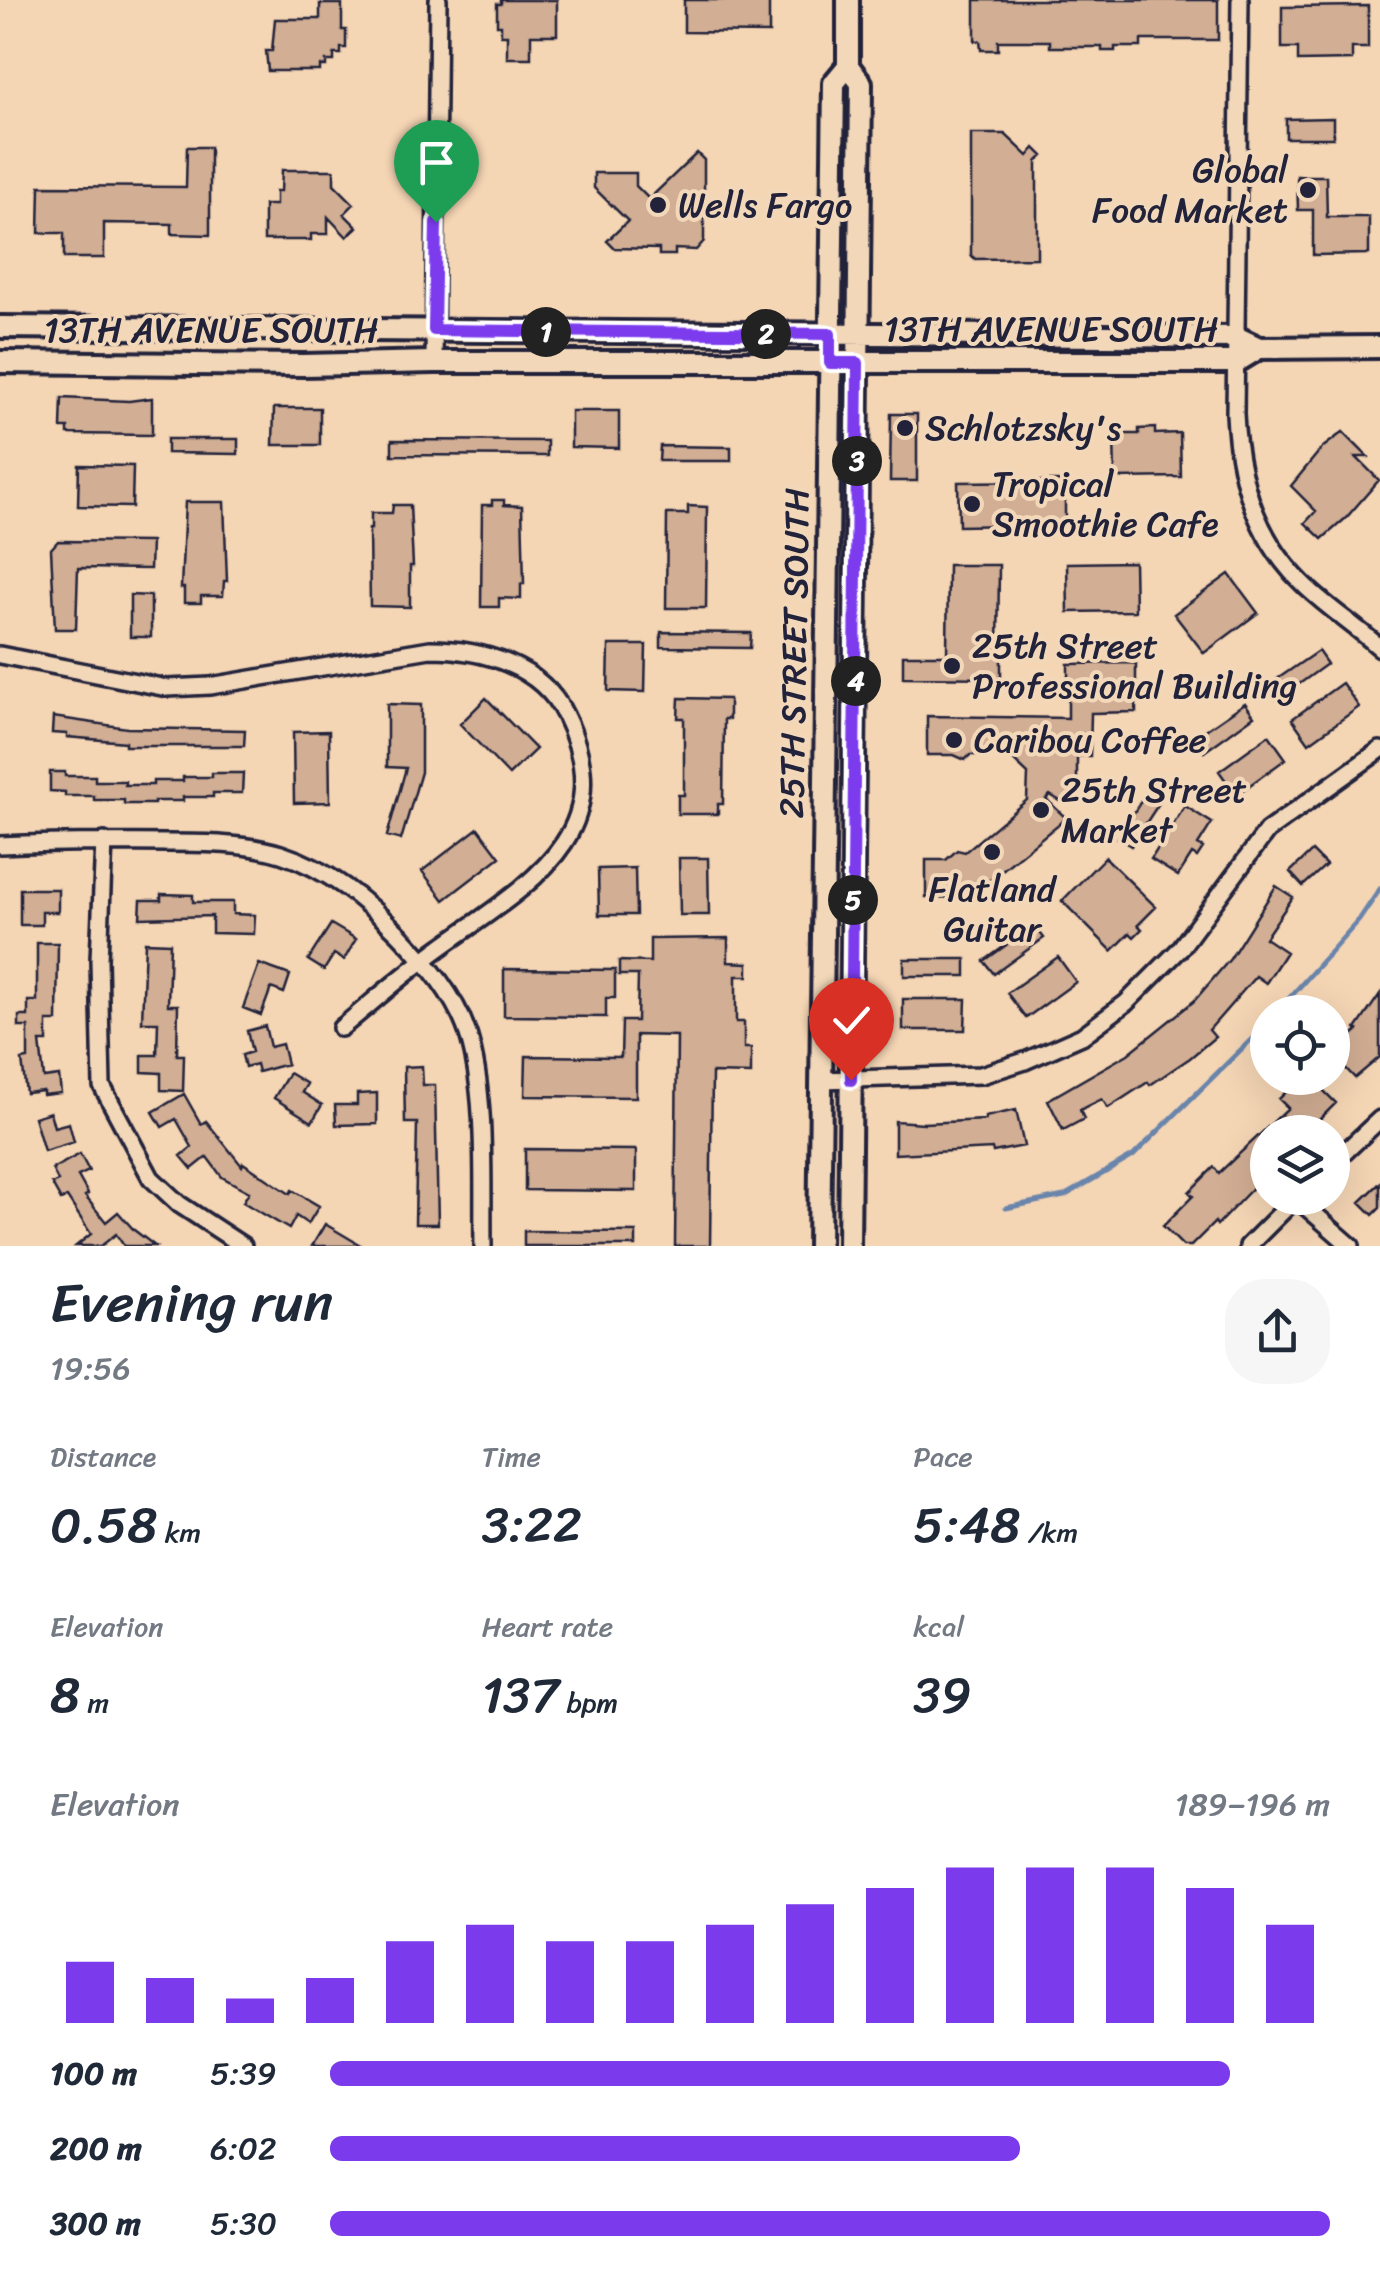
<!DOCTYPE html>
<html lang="en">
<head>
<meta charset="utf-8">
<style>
  :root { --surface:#fff; --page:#f6f6f7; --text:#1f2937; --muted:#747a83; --accent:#7c3aed }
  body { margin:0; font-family:Sriracha,sans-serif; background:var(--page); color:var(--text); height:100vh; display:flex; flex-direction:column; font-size:38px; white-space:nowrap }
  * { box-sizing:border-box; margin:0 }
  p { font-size:32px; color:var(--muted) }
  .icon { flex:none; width:55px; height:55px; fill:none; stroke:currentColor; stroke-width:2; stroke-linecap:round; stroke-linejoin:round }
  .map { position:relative; height:1246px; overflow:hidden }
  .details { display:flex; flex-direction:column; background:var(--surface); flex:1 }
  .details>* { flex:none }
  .controls { position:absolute; left:1250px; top:995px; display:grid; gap:20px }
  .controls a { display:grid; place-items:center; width:100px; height:100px; border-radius:50%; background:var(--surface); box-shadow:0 10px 40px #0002; font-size:50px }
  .pin { position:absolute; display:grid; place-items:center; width:85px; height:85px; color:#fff; margin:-102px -42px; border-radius:50% 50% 50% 0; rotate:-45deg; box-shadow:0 0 10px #0007 }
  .pin .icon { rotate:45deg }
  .km { position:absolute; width:50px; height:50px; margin:-25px; border-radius:50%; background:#222; color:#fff; font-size:28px; line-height:50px; text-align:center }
  .round { display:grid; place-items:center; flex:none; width:105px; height:105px; border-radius:40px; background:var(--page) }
  .overview { display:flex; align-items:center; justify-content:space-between; height:170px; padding:0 50px }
  h1 { font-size:55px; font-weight:600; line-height:75px }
  .metrics { display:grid; grid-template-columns:repeat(3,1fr); gap:15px; height:170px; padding:10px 50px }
  .metrics div { display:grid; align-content:center }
  .metrics b { font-size:50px; font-weight:600 }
  .metrics small { font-size:28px; font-weight:400 }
  .metrics p { font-size:28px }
  .chart { height:280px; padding:20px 50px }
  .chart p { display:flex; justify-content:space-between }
  .chart svg { width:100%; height:180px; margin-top:10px; stroke:var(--accent); stroke-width:6 }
  ul { padding:0 50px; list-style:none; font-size:32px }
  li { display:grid; grid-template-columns:160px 120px 1fr; align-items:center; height:75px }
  li i { height:25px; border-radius:12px; background:var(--accent) }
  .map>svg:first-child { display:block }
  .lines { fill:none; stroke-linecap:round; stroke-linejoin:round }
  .stream { stroke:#6b85ab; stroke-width:5 }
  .building { fill:#d1ae94; stroke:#22223b; stroke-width:2.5 }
  .minor-casing { stroke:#22223b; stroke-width:22 }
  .secondary-casing { stroke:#22223b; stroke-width:28 }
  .minor { stroke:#f2d8b9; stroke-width:15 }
  .secondary { stroke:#f2d8b9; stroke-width:20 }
  .route-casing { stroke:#fff; stroke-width:20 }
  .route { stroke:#7c3aed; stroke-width:12 }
  .poi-dot { fill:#22223b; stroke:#f2d8b9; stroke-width:4 }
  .labels { text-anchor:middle; stroke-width:8; stroke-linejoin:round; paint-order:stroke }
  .poi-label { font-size:35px; fill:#22223b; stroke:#f2d8b9; text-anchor:start }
  .street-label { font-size:35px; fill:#22223b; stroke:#f2d8b9 }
</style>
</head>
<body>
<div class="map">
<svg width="1380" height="1246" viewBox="0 0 1380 1246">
  <rect width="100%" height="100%" fill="#f4d5b4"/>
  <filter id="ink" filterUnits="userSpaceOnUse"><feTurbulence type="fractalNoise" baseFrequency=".01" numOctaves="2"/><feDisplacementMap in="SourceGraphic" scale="20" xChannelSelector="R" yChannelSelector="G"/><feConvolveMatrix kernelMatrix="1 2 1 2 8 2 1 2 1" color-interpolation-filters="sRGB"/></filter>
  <g filter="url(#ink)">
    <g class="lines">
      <path class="stream" d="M1277 1012 1359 920 1380 889
        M1006 1208 1064 1196 1133 1156 1268 1023"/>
    </g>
    <path class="building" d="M501 0H557V35H531V58H507V35H501V25H497V4H501Z
      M684 0H769V33L684 32Z
      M975 0H1218V40H1141V47H1115V51H1102V47H1050V41H998V50H981L980 41H975Z
      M320 4H342V30H346V48H341V54H334V61H326V66H320V71H268L266 51H272L275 19H320Z
      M1368 6V48H1352V60L1298 61V48H1282V7Z
      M1333 118V138H1286V119Z
      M971 134H1005L1028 156 1035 148 1043 156 1037 162V258L975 259 971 255Z
      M187 147H210V235L172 234V224L104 223V258H64V233H39L40 186 186 187Z
      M697 153 704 160V241L696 250 675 249V255H659V249L614 248 607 241 628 221 594 188V173H636V186L649 199Z
      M282 170H334V184L354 204 344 214 357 227 347 237 328 217V234H311V240H264V205H276V191H281Z
      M1297 176H1326L1327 217H1369V254L1313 255V210H1298Z
      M62 398 129 401 152 398V435L68 434V428H61Z
      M274 408H320V445H273Z
      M571 411H619V448L571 447Z
      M891 414H917V481H890Z
      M1155 428V434L1180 433 1181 477 1115 478 1114 434H1139V429Z
      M1343 432 1368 457H1356L1379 480 1346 518 1322 539 1305 523 1316 511 1291 486 1322 448Z
      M167 439H238V454L167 453Z
      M392 440 547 441V456L392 455Z
      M660 446 731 447V461H659Z
      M79 465 133 466 132 507 78 506Z
      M1065 481V524L959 526 958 482Z
      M492 500H504V505L522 506 524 584H521V599L499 598V607H481L482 505H492Z
      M185 502H224L227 581H224L223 596H201V603H184V588H181Z
      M393 505H410L413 566H410V607L370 606 369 529H371V513H392Z
      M688 506 707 507 706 608H666L667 514H688Z
      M58 541 151 542 150 569 78 568 76 629H55L51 549Z
      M1134 562 1135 611 1068 612 1067 563Z
      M948 565H999L998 656H1001V678L903 677V655H947Z
      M1229 574 1258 613 1204 653 1174 614Z
      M130 595 151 596V637H130Z
      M661 632 751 633 750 648 661 647Z
      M609 645H646L645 692 608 691Z
      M1318 651 1327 664 1277 700 1267 686Z
      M1136 663V712L1091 713 1090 756H1077V802H1062L1050 795 1046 799 1066 818 968 898 926 897V860H946L957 850 965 852 1027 800 1028 774 1008 755H970L965 760 954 755H927V716L1068 718V664Z
      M1342 683 1359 707 1309 743 1292 719Z
      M486 698 536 749 509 775 460 724Z
      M679 698 729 699V719H724L723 804H718V814H678V795H684V718H678Z
      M1245 703 1254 716 1204 752 1194 738Z
      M387 704 421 705V772L401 840 387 836 406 768 387 767Z
      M53 717 127 728 245 730 244 746H125V742L67 737V734L52 733Z
      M329 731 330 802 294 803 293 732Z
      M1269 735 1286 759 1236 795 1219 771Z
      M50 772H65V776H95V781H125V785H153V781H183V777H212V773H243L242 793H213V797H183V801H154V804H124V800H94V796H65V792L50 791Z
      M1151 785 1165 794 1131 846 1118 838Z
      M1185 806 1212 823 1198 845 1203 848 1197 857 1192 854 1178 876 1151 859Z
      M478 828 500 857 444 900 422 871Z
      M1312 851 1326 865 1303 886 1290 872Z
      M1105 857 1156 907 1138 925 1142 929 1134 937 1130 933 1112 951 1062 901Z
      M679 858H708L709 915H680Z
      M635 868 636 915H599L598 869Z
      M1276 886 1293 897 1265 938 1286 952 1266 983 1256 976 1209 1030 1215 1037 1190 1058 1150 1085 1148 1082 1108 1108 1102 1099 1080 1110 1084 1119 1063 1130 1048 1100 1128 1054 1194 1001 1230 959Z
      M20 889H58V912H42V925H20Z
      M161 894 193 895V902H233V914L255 915 254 934 212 933V916L140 918 141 900H161Z
      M331 924 356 939 344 960 334 954 324 970 308 960Z
      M1034 925 1044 938 994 974 984 961Z
      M728 938V962L748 963V976H736V1022H744V1048H751V1074L712 1073 710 1246H675L677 1036 636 1035V1097L525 1096 526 1056 621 1057 622 1021H637L638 975H619V961L650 962V939Z
      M145 942 170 943 168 1005H178L177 1055H184L183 1091 161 1090V1073L142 1072V1055H157L158 1022H142Z
      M37 943H58L57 1021H47V1042H40L44 1078 59 1076 61 1093 43 1095V1091L26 1093 22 1060 28 1059V1027H19V1016H28V1001H37Z
      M1058 957 1076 982 1026 1018 1007 993Z
      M904 959H966V976H904Z
      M259 964 290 975 284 993 271 988 261 1015 243 1008Z
      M504 969 615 970V998H606V1017L504 1016Z
      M1380 994V1057L1355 1078 1333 1055 1358 1030 1356 1029Z
      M903 999H966L965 1030H903Z
      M265 1026 270 1047 282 1044 287 1064 258 1072 256 1064 245 1067 242 1055 252 1052 247 1031Z
      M422 1066 423 1085H435L438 1224H415L417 1123H405L404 1067Z
      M289 1073 307 1084 302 1092 322 1105 312 1122 274 1098Z
      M1300 1078H1311L1336 1103 1307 1132H1268V1172L1217 1225 1215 1222 1191 1246H1183L1163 1226 1193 1196 1189 1192 1214 1167 1219 1173 1288 1108 1279 1099Z
      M377 1093V1124L336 1125 335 1105H357V1094Z
      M184 1094 201 1124 206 1121 242 1166 243 1163 290 1194 292 1190 319 1206 308 1224 296 1216 289 1229 243 1202 249 1192 222 1177 207 1157 192 1169 181 1156 192 1147 176 1119 162 1127 153 1112Z
      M1016 1110 1024 1146 993 1152 992 1149 895 1154V1121L924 1123 985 1120V1117Z
      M50 1112 54 1127 69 1123 74 1142 44 1151 34 1117Z
      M525 1149 636 1150V1191L525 1190Z
      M80 1154 89 1171 78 1176 88 1194 85 1196 106 1222 118 1212 134 1230 155 1246H124L116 1234 101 1246H76L91 1234 67 1197 61 1200 52 1184 58 1181 52 1169Z
      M1380 1183V1208L1373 1215 1360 1202Z
      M325 1224 362 1246H312Z
      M524 1231 636 1232V1246H524Z"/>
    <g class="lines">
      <defs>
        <path id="minor" d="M1240 0 1235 414C1238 477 1256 538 1302 583 1326 607 1355 625 1380 648
          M434 362 438 0
          M0 655 167 688 210 686 430 649C481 649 541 665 565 715 624 835 524 887 441 947 406 972 374 1001 341 1028
          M104 841 99 960 102 1086 151 1178 179 1204 243 1246
          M0 845C56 842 111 842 167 843 204 843 245 843 281 854 328 869 365 900 399 934 427 963 455 995 468 1034 487 1094 482 1183 483 1246
          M821 1080 981 1075 1025 1061 1082 1036 1126 1003 1179 950 1267 831 1380 750
          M1332 1164 1380 1119
          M1296 1198 1351 1246
          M1248 1246 1296 1198"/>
        <path id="secondary" d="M848 0V66L861 83 849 1246
          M0 327 1236 337 1259 348 1380 347
          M0 362 304 365 434 362H1236L1259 348
          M819 1246 834 83 848 66"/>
      </defs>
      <use href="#minor" class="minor-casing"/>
      <use href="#secondary" class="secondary-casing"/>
      <use href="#minor" class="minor"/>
      <use href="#secondary" class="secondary"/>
    </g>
  </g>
  <g class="lines" filter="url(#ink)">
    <defs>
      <path id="route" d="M436 222 434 330 830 334V363H858L851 1080"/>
    </defs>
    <use href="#route" class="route-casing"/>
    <use href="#route" class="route"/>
  </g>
  <g class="poi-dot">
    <circle cx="1308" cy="190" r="10"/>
    <circle cx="658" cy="205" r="10"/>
    <circle cx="905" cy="428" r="10"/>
    <circle cx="972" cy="504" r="10"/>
    <circle cx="952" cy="666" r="10"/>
    <circle cx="954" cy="740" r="10"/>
    <circle cx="1041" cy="810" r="10"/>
    <circle cx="992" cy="852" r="10"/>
  </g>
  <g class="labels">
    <g class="poi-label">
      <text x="1288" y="182" text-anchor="end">Global<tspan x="1288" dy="40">Food Market</tspan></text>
      <text x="678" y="217">Wells Fargo</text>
      <text x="925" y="440">Schlotzsky's</text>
      <text x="992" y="496">Tropical<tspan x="992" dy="40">Smoothie Cafe</tspan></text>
      <text x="972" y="658">25th Street<tspan x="972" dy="40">Professional Building</tspan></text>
      <text x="974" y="752">Caribou Coffee</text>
      <text x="1061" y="802">25th Street<tspan x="1061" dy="40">Market</tspan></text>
      <text x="992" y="901" text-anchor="middle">Flatland<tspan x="992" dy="40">Guitar</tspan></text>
    </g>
    <g class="street-label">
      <text x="1051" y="341">13TH AVENUE SOUTH</text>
      <text x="211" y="342">13TH AVENUE SOUTH</text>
      <text transform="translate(794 653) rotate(-89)" y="12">25TH STREET SOUTH</text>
    </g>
  </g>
</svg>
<div class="controls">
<a><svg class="icon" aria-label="locate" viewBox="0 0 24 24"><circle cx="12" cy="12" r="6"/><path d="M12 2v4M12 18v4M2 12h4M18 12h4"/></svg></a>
<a><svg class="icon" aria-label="layers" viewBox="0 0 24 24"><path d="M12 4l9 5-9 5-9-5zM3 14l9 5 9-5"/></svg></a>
</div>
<div class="pin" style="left:436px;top:222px;background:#1e9e55"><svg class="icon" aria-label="arrive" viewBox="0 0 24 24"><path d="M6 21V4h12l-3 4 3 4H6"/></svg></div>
<div class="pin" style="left:851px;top:1080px;background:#d93025"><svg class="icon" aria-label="check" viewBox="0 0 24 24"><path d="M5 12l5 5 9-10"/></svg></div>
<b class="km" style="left:546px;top:332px">1</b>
<b class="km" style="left:766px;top:334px">2</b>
<b class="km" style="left:857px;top:461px">3</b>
<b class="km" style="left:856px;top:681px">4</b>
<b class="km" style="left:853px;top:900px">5</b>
</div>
<section class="details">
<div class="overview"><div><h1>Evening run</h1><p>19:56</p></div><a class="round"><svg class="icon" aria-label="share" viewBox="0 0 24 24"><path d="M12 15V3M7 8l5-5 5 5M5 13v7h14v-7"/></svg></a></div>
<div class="metrics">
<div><p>Distance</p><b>0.58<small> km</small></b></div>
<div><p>Time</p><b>3:22</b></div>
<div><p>Pace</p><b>5:48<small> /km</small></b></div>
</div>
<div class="metrics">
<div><p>Elevation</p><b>8<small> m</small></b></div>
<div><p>Heart rate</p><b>137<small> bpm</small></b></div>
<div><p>kcal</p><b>39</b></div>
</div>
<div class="chart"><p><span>Elevation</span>189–196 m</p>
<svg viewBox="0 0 160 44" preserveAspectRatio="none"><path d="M5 44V29M15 44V33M25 44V38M35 44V33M45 44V24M55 44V20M65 44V24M75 44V24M85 44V20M95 44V15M105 44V11M115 44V6M125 44V6M135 44V6M145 44V11M155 44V20"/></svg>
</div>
<ul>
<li><b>100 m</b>5:39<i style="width:90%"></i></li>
<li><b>200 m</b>6:02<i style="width:69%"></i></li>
<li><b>300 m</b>5:30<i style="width:100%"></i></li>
</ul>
</section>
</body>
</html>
